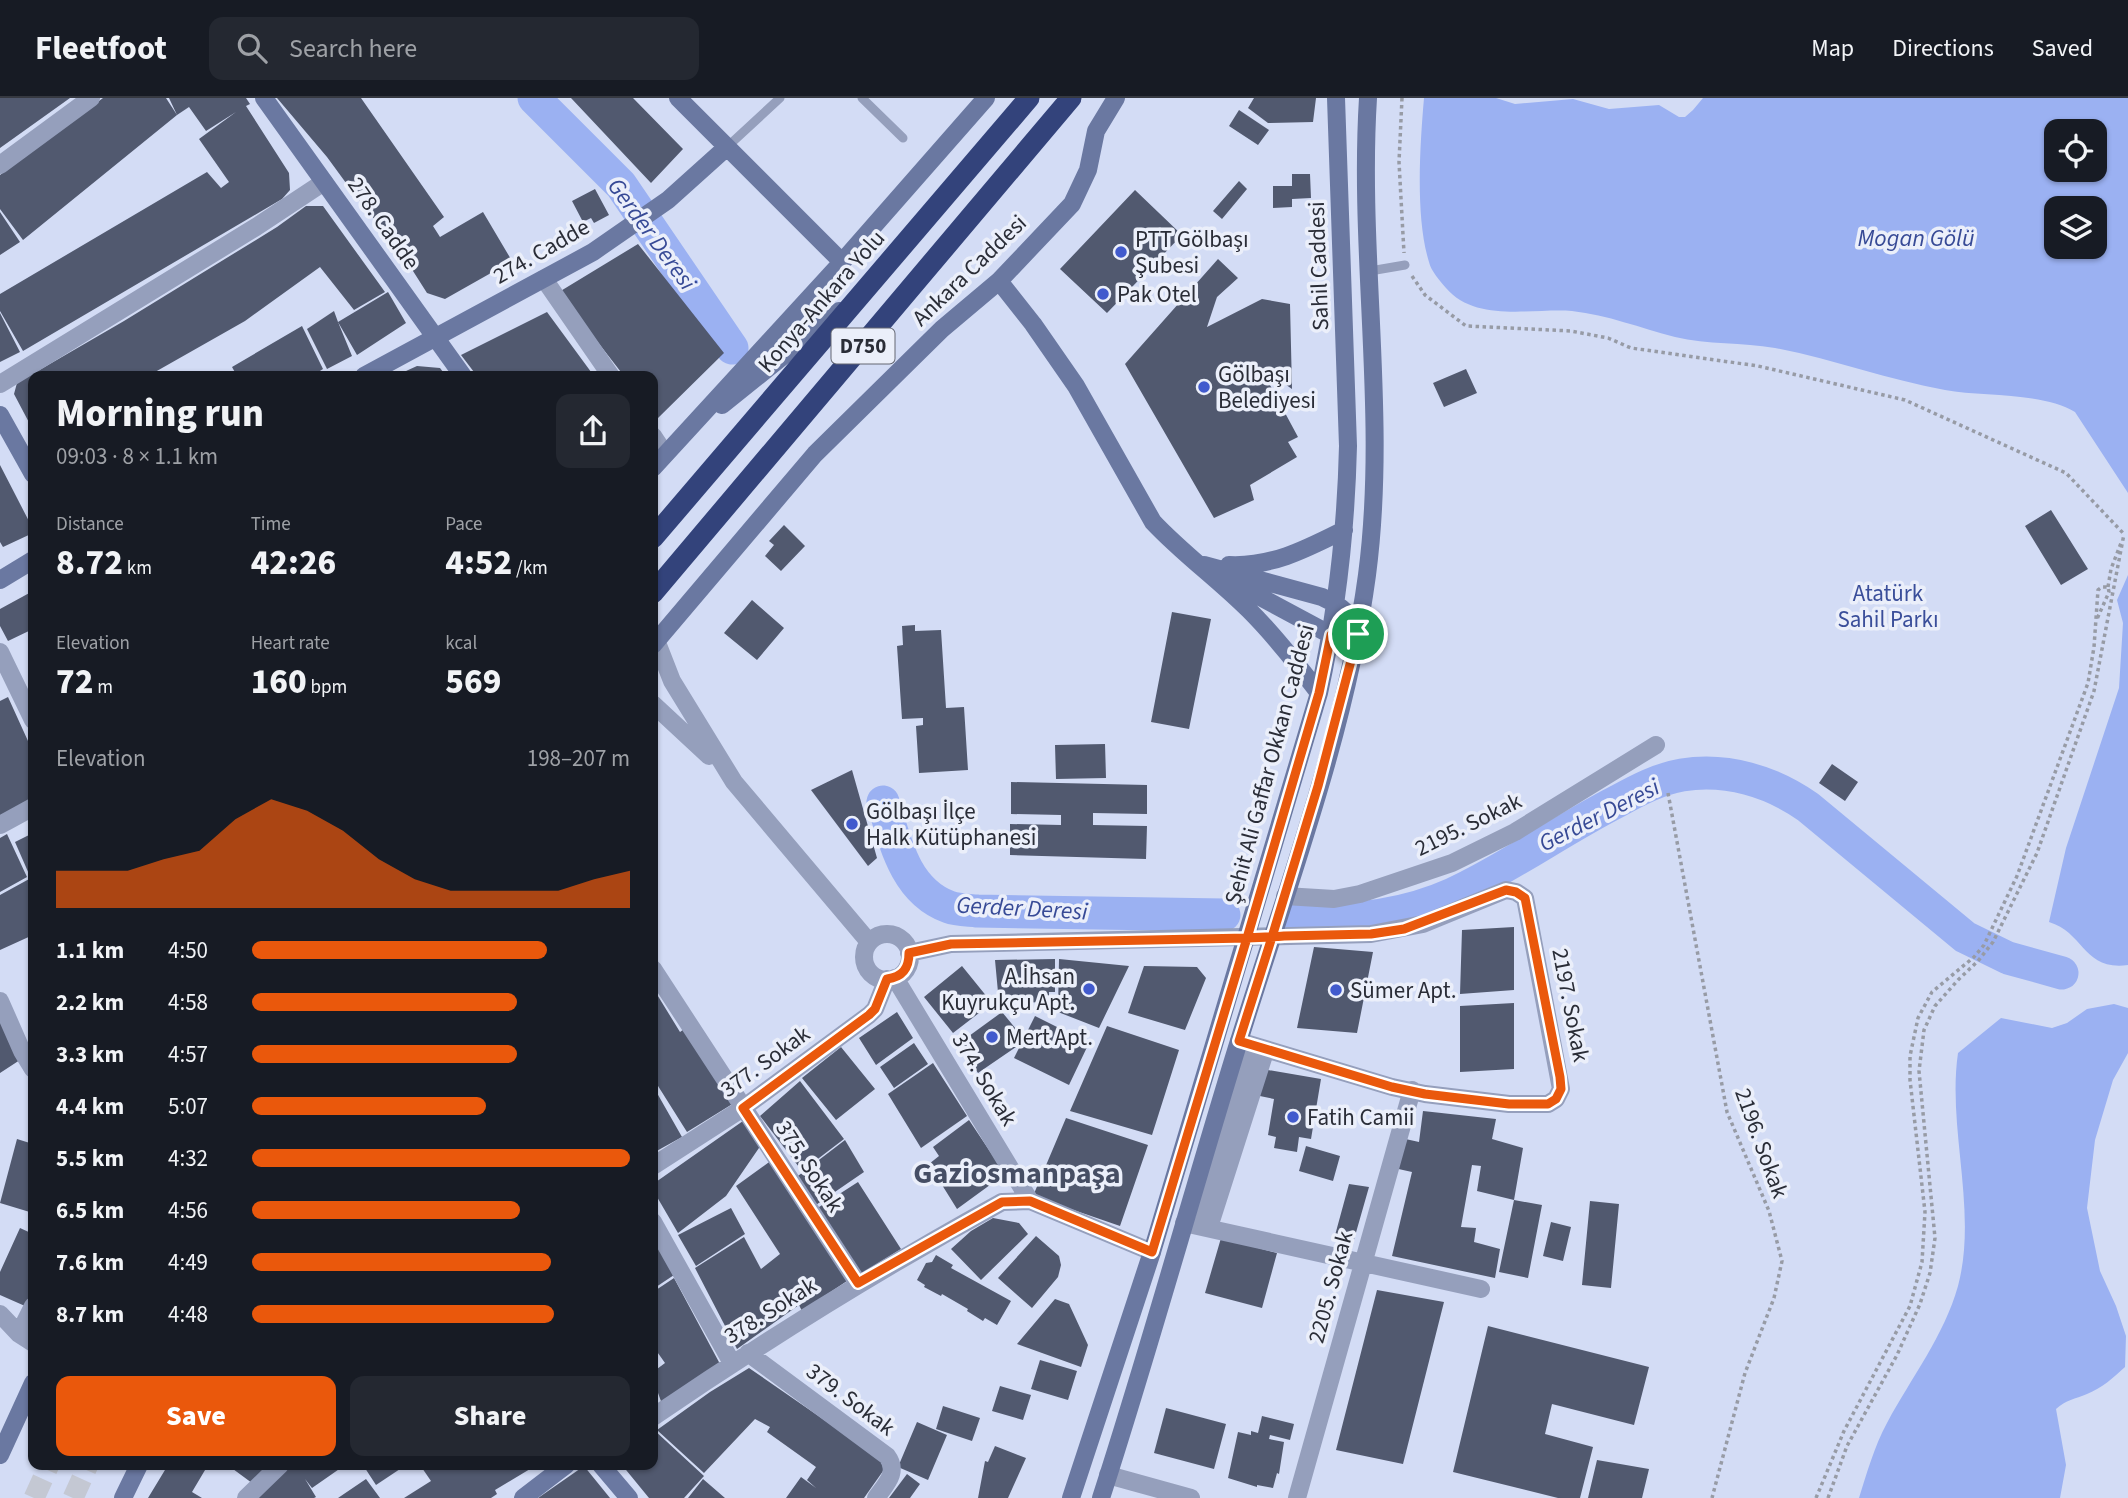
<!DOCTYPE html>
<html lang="en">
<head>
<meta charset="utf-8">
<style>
  :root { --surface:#171b24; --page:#242831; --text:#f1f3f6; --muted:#9ea1a6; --line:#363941; --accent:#ea580c }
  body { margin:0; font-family:"Source Sans 3",sans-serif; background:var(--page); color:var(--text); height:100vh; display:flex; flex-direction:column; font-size:26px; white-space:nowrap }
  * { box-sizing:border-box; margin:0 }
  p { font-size:23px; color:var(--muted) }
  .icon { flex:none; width:38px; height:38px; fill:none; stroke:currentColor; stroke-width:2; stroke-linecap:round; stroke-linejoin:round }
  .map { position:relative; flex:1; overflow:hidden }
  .side { position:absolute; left:28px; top:273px; width:630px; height:1099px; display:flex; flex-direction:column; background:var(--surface); border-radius:14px; box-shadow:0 2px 5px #0004 }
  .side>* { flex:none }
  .controls { position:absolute; left:2044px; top:21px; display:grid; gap:14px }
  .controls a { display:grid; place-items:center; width:63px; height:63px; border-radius:14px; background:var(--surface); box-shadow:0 2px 5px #0004; font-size:35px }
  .pin { position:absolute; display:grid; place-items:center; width:60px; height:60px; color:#fff; margin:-30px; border:4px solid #fff; border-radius:50%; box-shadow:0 2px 7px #0007 }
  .round { display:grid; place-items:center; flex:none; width:74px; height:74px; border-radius:14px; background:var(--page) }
  .overview { display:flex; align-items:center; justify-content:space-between; height:119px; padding:0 28px }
  h1 { font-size:38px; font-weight:800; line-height:52px }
  .figures { display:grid; grid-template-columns:repeat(3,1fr); gap:10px; height:119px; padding:7px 28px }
  .figures div { display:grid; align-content:center }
  .figures b { font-size:35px; font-weight:800 }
  .figures small { font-size:19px; font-weight:400 }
  .figures p { font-size:19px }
  .chart { height:196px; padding:14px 28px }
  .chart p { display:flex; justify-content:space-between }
  .chart svg { width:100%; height:126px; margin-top:7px; fill:var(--accent); opacity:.7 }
  .action { display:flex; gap:14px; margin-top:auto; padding:14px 28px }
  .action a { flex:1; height:80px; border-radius:14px; background:var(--accent); color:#fff; font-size:28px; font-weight:800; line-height:80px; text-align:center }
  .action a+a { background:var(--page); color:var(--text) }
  ul { padding:0 28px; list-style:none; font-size:23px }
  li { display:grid; grid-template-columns:112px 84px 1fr; align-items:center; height:52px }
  li i { height:18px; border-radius:9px; background:var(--accent) }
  header { display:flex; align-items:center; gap:42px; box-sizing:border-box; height:98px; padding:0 35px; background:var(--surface); border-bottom:2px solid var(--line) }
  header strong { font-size:33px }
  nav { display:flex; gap:38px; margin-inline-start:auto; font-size:24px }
  .search { width:490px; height:63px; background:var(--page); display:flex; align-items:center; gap:18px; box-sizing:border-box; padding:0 24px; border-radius:14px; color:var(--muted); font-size:26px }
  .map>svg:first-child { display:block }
  .green { fill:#d3dcf5; fill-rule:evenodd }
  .water { fill:#9bb1f2; fill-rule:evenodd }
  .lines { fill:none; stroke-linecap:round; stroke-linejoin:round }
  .river { stroke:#9bb1f2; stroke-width:33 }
  .building { fill:#51596f }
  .highway-tunnel { stroke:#c4c8d3; stroke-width:21; stroke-dasharray:21 10; stroke-linecap:butt }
  .path { stroke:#979ba5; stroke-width:3.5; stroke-dasharray:3.5 3.5; stroke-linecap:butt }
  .lane { stroke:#959fbc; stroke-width:9 }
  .street { stroke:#959fbc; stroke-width:18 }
  .secondary { stroke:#6a78a1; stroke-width:18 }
  .highway { stroke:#33437b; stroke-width:21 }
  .route-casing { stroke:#fff; stroke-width:14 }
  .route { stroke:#ea580c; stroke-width:9 }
  .poi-dot { fill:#415acd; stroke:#ebeffa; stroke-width:2.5 }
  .labels { text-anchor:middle; stroke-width:7; stroke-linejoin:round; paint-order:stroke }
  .shield { fill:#ebeffa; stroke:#646772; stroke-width:2 }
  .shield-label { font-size:21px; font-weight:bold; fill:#2a2d37 }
  .street-label { font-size:23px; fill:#2a2d37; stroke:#ebeffa }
  .poi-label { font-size:23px; fill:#2a2d37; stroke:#ebeffa; text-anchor:start }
  .park-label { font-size:23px; fill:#3a4e9a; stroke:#ebeffa }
  .water-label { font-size:24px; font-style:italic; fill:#374a96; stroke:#ebeffa }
  .district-label { font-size:30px; font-weight:bold; fill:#464e64; stroke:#ebeffa }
</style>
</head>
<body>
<header>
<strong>Fleetfoot</strong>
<div class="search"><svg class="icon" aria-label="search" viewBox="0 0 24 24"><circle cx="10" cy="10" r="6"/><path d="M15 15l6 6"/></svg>Search here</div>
<nav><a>Map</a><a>Directions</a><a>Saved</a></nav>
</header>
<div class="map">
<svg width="2128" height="1400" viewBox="0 0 2128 1400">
  <rect width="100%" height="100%" fill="#ebeffa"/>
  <path class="green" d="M0 0H2128V1400H0ZM2056 33H2095V72H2056ZM2056 110H2095V149H2056ZM33 278H653V1367H33Z"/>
  <path class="water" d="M1424 0H1496L1515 6 1573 1 1609 11 1659 7 1679 19H1685L1693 12 1703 0H2128V395L2075 314C2043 294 1983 299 1945 292 1888 282 1833 261 1775 250 1742 244 1708 247 1675 239 1640 230 1608 217 1572 213 1532 210 1476 225 1446 190 1440 183 1431 173 1429 164 1415 119 1420 47 1424 0ZM2056 33H2095V72H2056ZM2056 110H2095V149H2056Z
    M2128 477V867C2083 873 2085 835 2049 824L2066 750 2119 590 2123 525 2117 502Z
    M2114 906 2128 910V955L2113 982 2095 1042 2087 1110 2100 1173 2116 1208 2126 1238 2125 1269C2113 1280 2102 1290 2087 1296 2075 1301 2066 1302 2056 1311L2066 1367 2060 1400H1859C1867 1375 1874 1349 1887 1325 1911 1280 1944 1238 1958 1188 1978 1112 1947 1031 1958 955L2001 920 2052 930 2067 925 2087 911Z"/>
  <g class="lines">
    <path class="river" d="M534 0 621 87 732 250
      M883 704C895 744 905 793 949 809 957 812 968 812 977 813L1224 817
      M1298 821C1356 824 1417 816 1469 788 1520 762 1567 729 1618 703 1638 692 1659 681 1682 677 1727 670 1771 683 1808 709L1965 839 2008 860 2062 875"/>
  </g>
  <path class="building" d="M0 0H70L0 50Z
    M103 0H166L177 17 23 142 0 111V77Z
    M169 0H246L250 6 246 8 289 75 290 92 282 101 23 253 0 213V196L207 74 221 90 229 84 199 41 236 14 206 33 189 9 177 17Z
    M277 0H361L444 119 433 128 440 139 483 114 512 163 445 201 427 195 399 151 357 100 327 59Z
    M571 0H633L683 51 651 85Z
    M1254 0H1316L1313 24 1268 25 1248 10Z
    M1239 12 1269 32 1258 47 1229 28Z
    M1292 76H1310L1311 100 1292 101V109L1273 110V88H1292Z
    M1239 83 1247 91 1222 121 1213 113Z
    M595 91 609 117 594 125 591 120 583 124 572 103Z
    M1135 92 1182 137 1107 215 1060 171Z
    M306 108H323L385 194 354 212 320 169 245 223 148 278H33V332L14 296 17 285 124 223 277 129Z
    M0 114 20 144 0 157Z
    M638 146 724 255 657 321 653 316V278H624L559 194Z
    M1218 161 1238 180 1217 199 1207 229 1262 201 1290 206 1292 291 1272 277 1270 287 1298 339 1288 344 1297 359 1250 387 1254 402 1214 420 1125 266Z
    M388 194 406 225 357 257 338 224 352 258 327 271 307 231 334 213 338 224Z
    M547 214 594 278H477L461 257Z
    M0 215 20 254 0 264Z
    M302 228 323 271 312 278H237L232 269Z
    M417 268 440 270 446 278H395Z
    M1466 271 1477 295 1444 309 1433 285Z
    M0 367 33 431V435L3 449 0 444Z
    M2051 412 2088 471 2061 487 2025 428Z
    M784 427 805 448 781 473 765 458 774 447 769 443Z
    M33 493V531L8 543 0 528V511Z
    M752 502 784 530 757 562 724 535Z
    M1172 514 1211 521 1189 631 1151 624Z
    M915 527V533L941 532 946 610 964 609 968 672 919 675 916 628 923 627V620L902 621 897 548 903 547 902 528Z
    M8 599 33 654V701L0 718V603Z
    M1105 646 1106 680 1056 681 1055 647Z
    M1832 666 1858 684 1845 703 1819 685Z
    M852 672 877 760 868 768 811 692Z
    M1011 684 1147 687V716L1093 715V727L1147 728 1146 761 1010 757V726L1061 727V717L1011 716Z
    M33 735V773L29 776 15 744Z
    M7 736 27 779 0 794V740Z
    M31 780 33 785V837L0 852V797Z
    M1514 829V892L1460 896 1462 832Z
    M1314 849 1373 854 1357 935 1297 930Z
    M1055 861V894H1049V904L999 905 995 862Z
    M1059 861 1129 868 1099 930 1058 914Z
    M962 868 992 905 953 935 924 899Z
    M1144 868 1197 869 1206 880 1185 932 1128 915Z
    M653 890 680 934 687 929 734 1005 687 1034 653 980Z
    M1514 905V971L1460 974V908Z
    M0 909 23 960 0 975Z
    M897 914 913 940 876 967 859 940Z
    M1002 914 1016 931V949L978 975 958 946Z
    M1035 918 1089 945 1069 987 1014 960Z
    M1107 928 1179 952 1152 1037 1070 1013Z
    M914 945 928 966 894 990 880 969Z
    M841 949 875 991 836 1022 802 980Z
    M933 965 967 1018 921 1050 888 996Z
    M1262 971 1321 981 1311 1041 1299 1039 1297 1054 1274 1050 1276 1039 1268 1037 1274 1001 1255 997Z
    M800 983 844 1041 802 1073 760 1018Z
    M653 988 682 1039 653 1055Z
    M1423 1013 1496 1021 1492 1041 1523 1050 1514 1102 1477 1093 1481 1068 1472 1067 1461 1129 1476 1130 1474 1144 1500 1151 1495 1180 1392 1158 1412 1074 1394 1070 1401 1040 1419 1044Z
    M1066 1020 1148 1047 1120 1128 1033 1098Z
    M969 1022 1005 1076 957 1111 929 1066 939 1058 933 1049Z
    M743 1023 761 1047 726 1098 678 1135 653 1092V1086Z
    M17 1041 33 1046V1115L0 1105Z
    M845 1042 864 1074 810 1111 794 1081Z
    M1306 1048 1340 1058 1333 1083 1299 1073Z
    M772 1062 850 1181 802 1213 799 1207 737 1251 695 1170 744 1139 761 1171 780 1156 736 1088Z
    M858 1084 901 1151 859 1177 816 1111Z
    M1349 1086 1369 1089 1353 1145 1334 1141Z
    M1514 1102 1542 1107 1528 1180 1499 1174Z
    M1590 1103 1619 1106 1611 1190 1582 1187Z
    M731 1110 745 1136 696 1168 678 1137Z
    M993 1120 1019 1125 1028 1136 981 1182 951 1151 971 1133Z
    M1551 1124 1571 1129 1563 1163 1543 1158Z
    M20 1130 33 1136V1190L25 1208 0 1197V1174Z
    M1036 1138 1059 1158 1061 1167 1058 1179 1032 1210 998 1180Z
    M653 1140 674 1177 653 1191Z
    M1221 1140 1277 1155 1262 1210 1205 1195Z
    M936 1157 953 1167 951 1170 1011 1203 997 1227 985 1220 983 1223 967 1213 968 1211 942 1196 941 1198 924 1189 925 1187 917 1182 926 1165 932 1164Z
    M674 1180 720 1266 662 1306 653 1281V1274L665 1265 653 1248V1194Z
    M1377 1192 1444 1204 1403 1366 1336 1352Z
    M1055 1201 1069 1206 1088 1247 1081 1269 1017 1246Z
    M1488 1228 1649 1269 1634 1327 1552 1306 1545 1336 1593 1349 1580 1400H1558L1453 1374Z
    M1040 1262 1077 1273 1068 1302 1031 1291Z
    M749 1270 888 1366 864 1400H786L801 1379 816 1390 807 1382 816 1369 767 1334 770 1329 755 1321 704 1375 657 1332 710 1294Z
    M1000 1288 1031 1297 1023 1322 992 1313Z
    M943 1308 980 1320 972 1343 936 1331Z
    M1166 1310 1226 1326 1214 1371 1154 1355Z
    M1262 1318 1294 1326 1290 1342 1270 1337 1269 1341 1284 1344 1279 1376 1277 1375 1273 1390 1257 1387V1389L1228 1380 1238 1334 1251 1337V1333L1258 1335Z
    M917 1324 947 1337 928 1382 898 1369Z
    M653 1331 704 1378 684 1400H649L622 1367H653Z
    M995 1348 1026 1360 1008 1400H978L985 1363 988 1364Z
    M1597 1362 1649 1371 1642 1400H1588Z
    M168 1367H208L192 1394 202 1400H148Z
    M235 1367H270L252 1385 233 1371Z
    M289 1367H345L312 1390 305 1381 316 1399 314 1400H257Z
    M363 1367H406L376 1387Z
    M420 1367H527L530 1371 495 1392 497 1396 491 1400H404L431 1383Z
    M584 1368 610 1400H538Z
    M907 1376 920 1386 910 1400H889Z
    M366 1381 380 1400H338Z
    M703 1381 725 1400H688Z"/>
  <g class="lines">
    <path class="highway-tunnel" d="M34 1400 49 1367
      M73 1400 88 1367"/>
    <path class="path" d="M1402 0 1399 64 1404 155
      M1412 178 1425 197 1466 228 1571 233 1608 240 1631 250 1758 268 1905 302 2066 375 2124 436
      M2108 489 2111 471 2121 445
      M1668 695 1727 1014 1769 1113 1782 1163 1774 1200 1745 1275 1712 1400
      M1816 1400 1844 1333 1910 1208 1922 1164 1925 1114 1910 982V958L1918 920 1932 894 1974 859 1984 847 2017 778 2088 585 2094 549 2098 492 2102 489H2108L2109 494 2097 521
      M1828 1400 1847 1348 1897 1257 1920 1206 1930 1175 1935 1140 1919 973 1924 932 1935 908 1958 882 1978 863 1993 844 2037 755 2094 593 2124 436"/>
    <path class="lane" d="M862 0 903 40
      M727 49 780 0
      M1370 173 1405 167"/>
    <path class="street" d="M0 67 91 0
      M544 181 611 278
      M0 286 256 129 324 84
      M653 338 665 356
      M656 542 672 583 734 684 869 844
      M0 554 33 622
      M653 606 709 658
      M0 727 33 709
      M1285 798 1334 801 1360 796 1452 765 1515 734 1656 647
      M864 859a23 23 0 1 1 46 0a23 23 0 1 1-46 0Z
      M909 855 951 846 1371 836 1423 826 1506 792 1516 794 1525 800 1561 991 1556 1001 1548 1006H1509L1425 996 1392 989 1239 943
      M653 871 858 1185
      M895 880 1030 1103 1152 1154
      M0 903 22 953 33 971
      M1250 954 1264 957 1211 1123 1201 1110Z
      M653 1068 743 1010 869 917 875 911 887 881
      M653 1124 732 1265
      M1184 1125 1481 1191
      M0 1216 19 1236 33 1245
      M19 1236 33 1208
      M748 1255 887 1358C899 1374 886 1386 876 1400
      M653 1319C766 1242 882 1170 1002 1104L1030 1103
      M1108 1377 1191 1400
      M246 1400 280 1367
      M1297 1400 1412 992"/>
    <path class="secondary" d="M264 0 463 278
      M678 0 842 164
      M999 183 1033 226 1076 288 1153 424C1183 456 1218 481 1249 512 1275 538 1297 566 1319 595
      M364 278 593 154 668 102 727 49
      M722 307 839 213
      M0 317 33 376
      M653 370 842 164 986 0
      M1204 467 1322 499C1341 508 1351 515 1358 536
      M1229 467C1272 469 1306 451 1344 432
      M1225 480 1331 537 1348 539 1358 536
      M0 482 33 462
      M653 547 815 356 942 231 999 183 1072 106 1088 72 1096 33 1116 0
      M0 1357 33 1285
      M601 1367 629 1400
      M123 1400 139 1367
      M523 1400 566 1367
      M1071 1400 1152 1154 1319 595C1337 513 1346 432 1348 348L1336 0
      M1101 1400C1150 1249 1192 1095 1239 943 1286 792 1346 634 1367 477 1388 318 1358 159 1368 0"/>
    <path class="highway" d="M653 440 1029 0
      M653 495 1071 0"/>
  </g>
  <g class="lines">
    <defs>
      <path id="route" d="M1358 536 1318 688 1272 839 1247 840 1152 1154 1030 1103 1002 1104 858 1185 743 1010 869 917 875 911 887 881C903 879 909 870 909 855L951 846 1247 840 1272 839 1239 943 1392 989 1425 996 1509 1006H1548L1556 1001 1561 991 1560 979 1525 800 1516 794 1506 792 1404 831 1371 836 1284 838C1272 839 1259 839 1247 840L1319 595 1331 537 1348 539 1358 536"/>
    </defs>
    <use href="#route" class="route-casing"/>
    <use href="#route" class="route"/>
  </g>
  <g class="poi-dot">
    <circle cx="1121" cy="154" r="7"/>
    <circle cx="1103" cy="196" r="7"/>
    <circle cx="1204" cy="289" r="7"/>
    <circle cx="852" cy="726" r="7"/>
    <circle cx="1089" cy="891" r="7"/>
    <circle cx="1336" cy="892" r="7"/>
    <circle cx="992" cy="939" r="7"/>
    <circle cx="1293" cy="1019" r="7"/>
  </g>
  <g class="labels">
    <rect class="shield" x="831.5" y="230.5" width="63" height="35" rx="5"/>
    <g class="shield-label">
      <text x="863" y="255">D750</text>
    </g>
    <g class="street-label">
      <text transform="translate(384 125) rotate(55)" y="8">278. Cadde</text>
      <text transform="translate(541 153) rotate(-30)" y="8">274. Cadde</text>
      <text transform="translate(1318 168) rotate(-92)" y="8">Sahil Caddesi</text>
      <text transform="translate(969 172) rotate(-44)" y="8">Ankara Caddesi</text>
      <text transform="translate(821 203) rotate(-49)" y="8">Konya-Ankara Yolu</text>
      <text transform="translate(1269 666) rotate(-75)" y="8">Şehit Ali Gaffar Okkan Caddesi</text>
      <text transform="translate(1468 726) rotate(-26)" y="8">2195. Sokak</text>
      <text transform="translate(1571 907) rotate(79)" y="8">2197. Sokak</text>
      <text transform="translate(765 963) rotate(-36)" y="8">377. Sokak</text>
      <text transform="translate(985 981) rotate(59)" y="8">374. Sokak</text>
      <text transform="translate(1762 1045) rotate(70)" y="8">2196. Sokak</text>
      <text transform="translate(810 1068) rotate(57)" y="8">375. Sokak</text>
      <text transform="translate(1330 1189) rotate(-75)" y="8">2205. Sokak</text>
      <text transform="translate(770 1212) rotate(-32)" y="8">378. Sokak</text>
      <text transform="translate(851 1301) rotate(37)" y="8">379. Sokak</text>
    </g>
    <g class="poi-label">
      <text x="1135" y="149">PTT Gölbaşı<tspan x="1135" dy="26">Şubesi</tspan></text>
      <text x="1117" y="204">Pak Otel</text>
      <text x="1218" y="284">Gölbaşı<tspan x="1218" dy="26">Belediyesi</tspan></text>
      <text x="866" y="721">Gölbaşı İlçe<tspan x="866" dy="26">Halk Kütüphanesi</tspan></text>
      <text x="1075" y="886" text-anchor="end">A.İhsan<tspan x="1075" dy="26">Kuyrukçu Apt.</tspan></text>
      <text x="1350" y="900">Sümer Apt.</text>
      <text x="1006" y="947">Mert Apt.</text>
      <text x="1307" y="1027">Fatih Camii</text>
    </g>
    <g class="park-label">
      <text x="1888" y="503">Atatürk<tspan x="1888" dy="26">Sahil Parkı</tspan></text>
    </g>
    <g class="water-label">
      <text transform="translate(652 136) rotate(54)" y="8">Gerder Deresi</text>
      <text x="1916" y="148">Mogan Gölü</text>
      <text transform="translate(1599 717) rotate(-27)" y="8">Gerder Deresi</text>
      <text transform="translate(1022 810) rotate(3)" y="8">Gerder Deresi</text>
    </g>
    <g class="district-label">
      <text x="1017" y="1085">Gaziosmanpaşa</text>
    </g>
  </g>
</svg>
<div class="controls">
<a><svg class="icon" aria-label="locate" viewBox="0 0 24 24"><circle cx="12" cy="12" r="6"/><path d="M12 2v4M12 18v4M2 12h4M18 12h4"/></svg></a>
<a><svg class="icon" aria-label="layers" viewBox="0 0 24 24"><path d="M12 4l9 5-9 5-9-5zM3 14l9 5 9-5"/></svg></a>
</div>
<div class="pin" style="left:1358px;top:536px;background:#1e9e55"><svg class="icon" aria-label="arrive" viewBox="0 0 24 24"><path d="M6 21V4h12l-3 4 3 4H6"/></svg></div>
<section class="side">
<div class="overview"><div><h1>Morning run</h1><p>09:03 · 8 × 1.1 km</p></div><a class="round"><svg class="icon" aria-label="share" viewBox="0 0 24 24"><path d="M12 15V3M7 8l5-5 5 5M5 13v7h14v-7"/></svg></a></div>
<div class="figures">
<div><p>Distance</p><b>8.72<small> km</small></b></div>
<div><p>Time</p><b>42:26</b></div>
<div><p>Pace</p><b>4:52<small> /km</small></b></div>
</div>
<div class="figures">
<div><p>Elevation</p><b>72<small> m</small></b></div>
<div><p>Heart rate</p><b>160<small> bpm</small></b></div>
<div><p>kcal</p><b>569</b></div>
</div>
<div class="chart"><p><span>Elevation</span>198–207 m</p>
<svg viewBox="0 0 160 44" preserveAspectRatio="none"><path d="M0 44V31L10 31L20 31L30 27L40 24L50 13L60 6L70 10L80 17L90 27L100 34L110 38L120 38L130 38L140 38L150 34L160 31V44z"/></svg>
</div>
<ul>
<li><b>1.1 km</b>4:50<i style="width:78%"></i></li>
<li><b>2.2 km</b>4:58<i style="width:70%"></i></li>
<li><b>3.3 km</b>4:57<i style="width:70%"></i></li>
<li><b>4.4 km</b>5:07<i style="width:62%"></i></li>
<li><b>5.5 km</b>4:32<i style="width:100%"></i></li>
<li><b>6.5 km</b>4:56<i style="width:71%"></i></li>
<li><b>7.6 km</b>4:49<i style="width:79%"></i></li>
<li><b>8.7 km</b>4:48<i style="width:80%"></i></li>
</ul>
<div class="action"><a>Save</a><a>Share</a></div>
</section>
</div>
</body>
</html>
